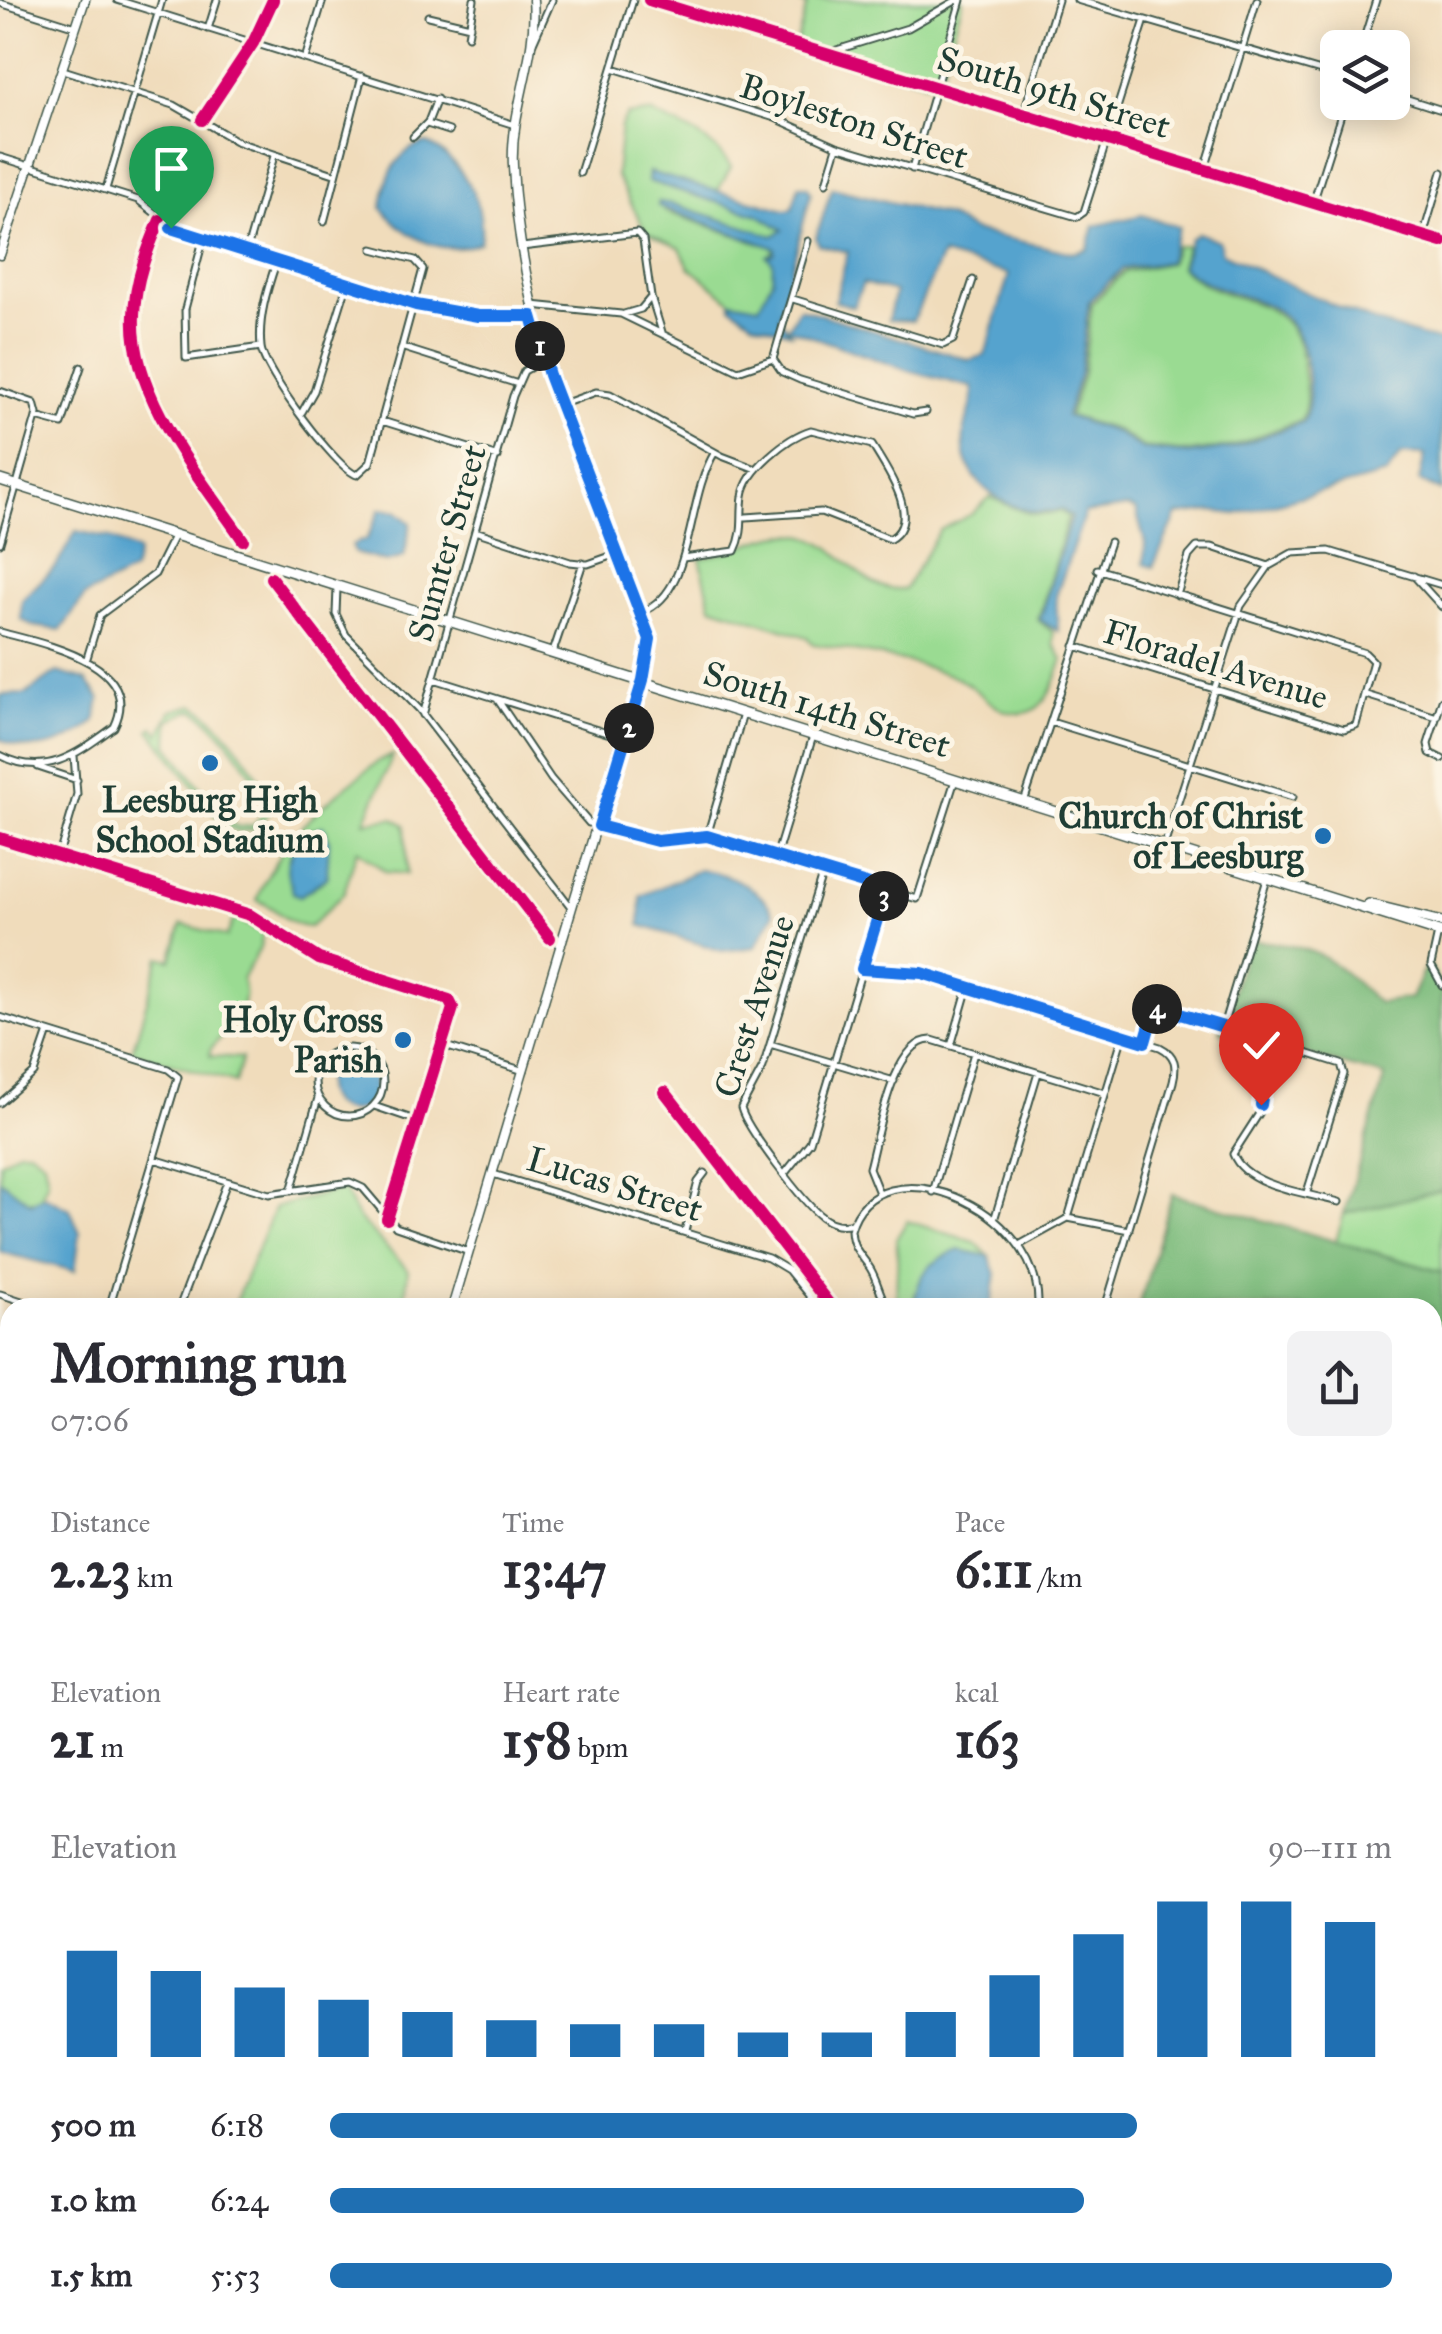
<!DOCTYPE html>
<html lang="en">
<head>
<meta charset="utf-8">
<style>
  :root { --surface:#fff; --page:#f2f2f3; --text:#2b2b33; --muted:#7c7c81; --accent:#1f6fb2 }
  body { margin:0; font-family:"IM FELL Great Primer",serif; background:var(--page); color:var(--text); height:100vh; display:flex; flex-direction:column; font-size:38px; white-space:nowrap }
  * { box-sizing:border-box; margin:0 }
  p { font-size:32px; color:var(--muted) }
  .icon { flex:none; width:55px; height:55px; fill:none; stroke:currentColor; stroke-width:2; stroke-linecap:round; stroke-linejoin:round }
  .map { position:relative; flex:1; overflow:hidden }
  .side { position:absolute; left:0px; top:1298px; width:1442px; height:1038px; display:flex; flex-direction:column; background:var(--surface); border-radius:30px 30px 0 0; box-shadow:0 5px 25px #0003 }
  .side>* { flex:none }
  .controls { position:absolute; left:1320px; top:30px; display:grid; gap:20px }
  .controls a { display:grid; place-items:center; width:90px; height:90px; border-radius:15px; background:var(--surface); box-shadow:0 5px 25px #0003; font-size:50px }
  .pin { position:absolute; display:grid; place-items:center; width:85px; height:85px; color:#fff; margin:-102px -42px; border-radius:50% 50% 50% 0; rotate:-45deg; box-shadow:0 0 10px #0007 }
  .pin .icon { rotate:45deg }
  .km { position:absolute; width:50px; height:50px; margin:-25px; border-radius:50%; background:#222; color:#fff; font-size:28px; line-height:50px; text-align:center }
  .round { display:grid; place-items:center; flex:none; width:105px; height:105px; border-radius:15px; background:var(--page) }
  .head { display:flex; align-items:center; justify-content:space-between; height:170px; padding:0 50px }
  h1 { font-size:55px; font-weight:700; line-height:75px }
  .stats { display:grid; grid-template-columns:repeat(3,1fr); gap:15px; height:170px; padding:10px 50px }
  .stats div { display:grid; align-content:center }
  .stats b { font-size:50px; font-weight:700 }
  .stats small { font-size:28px; font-weight:400 }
  .stats p { font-size:28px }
  .chart { height:280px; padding:20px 50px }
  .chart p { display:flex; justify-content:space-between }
  .chart svg { width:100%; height:180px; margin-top:10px; stroke:var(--accent); stroke-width:6 }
  ul { padding:0 50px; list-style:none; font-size:32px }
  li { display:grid; grid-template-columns:160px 120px 1fr; align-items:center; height:75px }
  li i { height:25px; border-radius:12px; background:var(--accent) }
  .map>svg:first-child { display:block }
  .green { fill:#9adb92; stroke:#5c8c63; stroke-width:2.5; fill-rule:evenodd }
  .forest { fill:#7bbb7c; stroke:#4d7c58; stroke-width:2.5 }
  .water { fill:#55a3ce; stroke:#3a7081; stroke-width:2.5 }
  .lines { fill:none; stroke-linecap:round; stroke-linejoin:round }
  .minor-casing { stroke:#3e5548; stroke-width:9 }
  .major-casing { stroke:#3e5548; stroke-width:11 }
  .highway-casing { stroke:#3e5548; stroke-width:12 }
  .minor { stroke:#fff; stroke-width:5 }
  .major { stroke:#fff; stroke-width:8 }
  .highway { stroke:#fff; stroke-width:9 }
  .cycleway-casing { stroke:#fcf5e5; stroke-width:19 }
  .cycleway { stroke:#d6006c; stroke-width:12 }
  .route-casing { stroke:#fff; stroke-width:20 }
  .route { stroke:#1a73e8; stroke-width:12 }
  .poi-dot { fill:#1f6fb2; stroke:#fcf5e5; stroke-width:4 }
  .labels { text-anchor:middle; stroke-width:10; stroke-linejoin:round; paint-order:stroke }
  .street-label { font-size:35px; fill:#1f3d34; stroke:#fcf5e5 }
  .poi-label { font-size:35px; font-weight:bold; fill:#1f3d34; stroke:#fcf5e5; text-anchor:end }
</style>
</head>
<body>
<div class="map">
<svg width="1442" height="2334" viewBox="0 0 1442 2334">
  <rect width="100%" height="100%" fill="#fcf5e5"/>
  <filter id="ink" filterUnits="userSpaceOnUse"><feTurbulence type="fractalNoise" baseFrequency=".01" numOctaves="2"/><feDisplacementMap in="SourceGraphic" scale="20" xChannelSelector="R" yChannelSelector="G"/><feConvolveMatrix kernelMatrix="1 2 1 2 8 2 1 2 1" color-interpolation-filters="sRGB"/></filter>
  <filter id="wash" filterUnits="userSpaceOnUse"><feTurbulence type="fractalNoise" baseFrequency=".0048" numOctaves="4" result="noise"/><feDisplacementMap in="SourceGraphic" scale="40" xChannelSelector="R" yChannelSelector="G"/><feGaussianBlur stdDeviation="2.25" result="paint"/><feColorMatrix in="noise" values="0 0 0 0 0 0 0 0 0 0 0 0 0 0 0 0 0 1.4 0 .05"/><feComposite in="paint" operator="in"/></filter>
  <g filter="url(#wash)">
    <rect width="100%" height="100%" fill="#f0dcbb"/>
    <path class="green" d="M793 0H963L938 86 796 45 807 5Z
      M650 113C680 126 714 138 731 167L717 192 649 172 648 181 759 215 783 230 773 236 659 203 666 212 775 248 768 257 773 262 772 280 759 307 731 301 689 267 680 248 646 232 616 175 621 126 627 115Z
      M1176 246H1186L1180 267C1227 313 1295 285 1303 367 1305 387 1310 401 1301 420L1232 446 1189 452 1143 447 1116 430 1069 416 1083 374 1092 303 1124 272 1170 263Z
      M990 497C1014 508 1034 521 1060 511L1068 517 1038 620 1053 632 1054 645 1063 659C1057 677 1047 711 1024 713 996 716 985 694 964 682 930 663 852 650 813 644L807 637 711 606 700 558C735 554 771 527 806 536 846 547 860 594 905 589L940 530 972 514Z
      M193 705C216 712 274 787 270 812L256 829 239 832 223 825 150 730 154 727 160 734 171 711ZM192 710C213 716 268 789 265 810L254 825 239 827 226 821 168 745 169 720Z
      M393 755 365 822 393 818 405 825 407 874 386 872 357 850 344 893 310 927C286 926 278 908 257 900 283 832 324 804 380 760ZM312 829H326L329 842 323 881 300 896 293 892 289 857Z
      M238 919 263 933 260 948 242 979C252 1011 228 1028 210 1050V1056L242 1058 235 1083 132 1052 160 957 171 960 182 924 227 937 233 920Z
      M19 1150H29L44 1161 48 1180 39 1202 25 1200 0 1180V1162Z
      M343 1189 359 1219 408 1270 404 1307H233L275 1207Z
      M1442 1190V1272L1336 1241 1344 1214Z
      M907 1221 975 1242 989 1256 959 1250 915 1292 914 1307H900C892 1288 901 1265 896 1239Z
      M1442 1324V2334H1364L1365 2325H1432V1330Z
      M10 2243V2325H64L78 2334H0V2275Z
      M827 2325H1170L1167 2334H824Z"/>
    <path class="forest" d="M1249 940C1321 947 1326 955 1378 1003L1411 998 1428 961 1442 990V1190L1344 1214 1385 1076 1220 1031Z
      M1172 1194 1442 1272V1324L1433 1330 1432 1308 1139 1307Z
      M145 2325H266L264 2334H142Z
      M1170 2325H1365L1364 2334H1167Z"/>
    <path class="water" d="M426 143C461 159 487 204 480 242 444 259 405 237 382 208 385 178 395 150 426 143Z
      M649 172 785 210 792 209 799 185 808 187 811 193 779 318 791 333 754 322 731 306V301L759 306 772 280 773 262 767 256 774 254 775 248 658 206 659 202 673 204 773 236 783 230 759 215 648 181Z
      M832 188 947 216 973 231 1073 253 1087 249 1094 226 1142 215 1179 227 1168 262 1122 269 1089 301 1080 373 1066 416 1115 432 1142 449 1189 454 1232 448 1303 422C1312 404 1309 388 1307 368 1295 283 1237 311 1182 267L1190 239 1198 233 1219 241 1222 253C1294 286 1365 325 1442 341V491L1419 481 1425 455 1401 454 1387 474 1331 489 1236 514 1211 511 1177 515 1153 567 1144 564 1145 543 1136 510 1128 507 1085 513 1056 596 1058 631 1040 620 1071 517 1061 509C1040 516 1027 511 1007 503 980 490 960 466 964 434 965 418 976 403 972 387L912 372 788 328 799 308 970 360 985 355 1009 274 942 255 913 321 888 320 895 292 863 283 853 307 835 301 848 252 819 245 816 238Z
      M380 509 396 511 411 523 404 557 386 562 355 553 352 545 367 539Z
      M76 531 110 538 138 552 133 571 85 596 61 630 33 626 21 619 22 600 56 566Z
      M57 672 86 680 100 699 95 722C66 745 34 757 0 739V695L26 694Z
      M324 826 329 842 327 877 300 896 293 893C292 882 287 879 287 869 288 850 307 829 324 826Z
      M699 870C728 872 761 888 774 914L755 947 722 951 640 925 641 896Z
      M325 1086a25 25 0 1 1 50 0a25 25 0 1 1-50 0Z
      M0 1180 31 1203 44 1196 70 1209 80 1233 75 1271 0 1252Z
      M959 1250 989 1256 996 1274 991 1307H914C917 1275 929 1261 959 1250Z
      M10 1634V1747L0 1739V1649Z"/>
  </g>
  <g filter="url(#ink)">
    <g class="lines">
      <defs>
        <path id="minor" d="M117 0 515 125
          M649 0 1442 242
          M1077 0 1338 76
          M0 3 76 27
          M428 16 470 26
          M208 29 217 0
          M468 36 474 0
          M533 43 552 0
          M1361 48 1376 0
          M827 53 908 28 957 0
          M305 59 323 0
          M613 68 775 118 837 146 1077 217 1084 212 1145 20
          M63 70 174 105 238 142 334 174
          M1392 94 1442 110
          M1023 115 1058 0
          M427 124 449 131
          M413 137 428 122 437 99
          M0 157 138 200 179 232 386 297 478 316H532
          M912 169 961 0
          M1205 169 1257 0
          M580 173 633 0
          M826 183 837 147
          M106 189 162 0
          M1313 203 1345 102
          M324 222 362 76
          M1423 236 1442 172
          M203 240 185 309 186 358 261 347
          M522 247 637 233 643 240 651 297 641 309 624 314
          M246 253 274 156
          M276 263C267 290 258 318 261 347 263 370 336 469 357 475L370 463 423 269 415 260 373 249
          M793 299 943 345 953 340 973 280
          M652 300 662 332
          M532 305 621 314 738 371 773 359
          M404 348 518 384
          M773 359 782 372 800 380 913 414 926 412
          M773 359 808 241
          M0 391 34 403 37 414 0 543
          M563 404 596 392 610 394 722 456 756 469
          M302 412 314 391 347 285
          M36 417 62 424 81 367
          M382 421 498 457
          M478 532 570 562 588 564 619 553
          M683 558 735 551C745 531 740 516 743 496 746 470 788 437 811 430L872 445C886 468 923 520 890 539L821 512 746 517
          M1414 576 1442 607
          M337 588 336 614 346 635 419 709 571 907
          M1177 595 1189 556 1197 547H1212L1269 566
          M642 612C695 592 685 500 715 452
          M0 632C40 643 146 663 114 727 77 754 45 779 0 755
          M1075 646 1344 729 1356 725 1373 661 1365 653 1097 569
          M553 652 583 563
          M87 658 100 615 155 574 174 536
          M434 679 623 738
          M1366 695 1437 717
          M497 699 551 779 589 823 657 841 707 836 917 899 955 780
          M1442 700 1428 744 1430 753 1442 759
          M423 715 513 396 524 371 544 360
          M1051 722 1293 797
          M38 767 77 780
          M1025 799 1110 542
          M707 836 743 714
          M0 838 250 915 319 959 449 1000 453 1008 387 1219
          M1165 843 1241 606 1269 566 1292 553 1329 551 1442 585
          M59 855 77 794 74 756
          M776 857 813 736
          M823 871 763 1067 741 1108C746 1128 804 1204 822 1217 831 1224 842 1226 852 1223
          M1438 933 1431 965 1442 985
          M862 969 922 973 1160 1047C1176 1055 1177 1066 1173 1082L1105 1308
          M0 1017 168 1069 178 1077 109 1308
          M1223 1026 1268 876
          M1270 1041 1260 1112 1233 1154C1246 1187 1308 1193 1339 1202
          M1145 1042 1153 1014 1161 1008 1341 1064 1344 1074 1307 1192
          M770 1044 894 1081
          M442 1045 524 1071
          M951 1046 968 987
          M315 1082a34 34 0 1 1 68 0a34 34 0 1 1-68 0Z
          M0 1103 34 1073 48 1032
          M374 1106 418 1121
          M154 1159 269 1194 350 1182 363 1188 396 1227 469 1252
          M786 1172 810 1142 886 890
          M493 1174 768 1258 788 1270 819 1308
          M291 1191 318 1098
          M933 1192 974 1053
          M879 1193 869 1168C878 1135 893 1039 932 1040L1105 1093
          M995 1217 1038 1073
          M1068 1218 1123 1035
          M685 1231 698 1182 705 1173
          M1021 1244 1068 1218 1129 1230
          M0 1294 43 1308
          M179 1308 227 1182
          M806 1308 810 1295
          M888 1308C879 1294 878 1281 870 1268 861 1254 852 1249 851 1230 876 1140 1043 1206 1038 1308
          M0 1378 10 1381
          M0 1509 10 1512
          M0 1789 10 1792
          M0 1848 10 1850
          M0 1908 10 1910
          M0 1966 10 1970
          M0 2026 10 2029
          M0 2089 10 2090
          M0 2173 10 2150
          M445 2325 472 2334
          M824 2334 827 2325"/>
        <path id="major" d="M0 255 85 0
          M452 1308 650 647 642 612C584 464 520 328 513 166 510 109 538 57 533 0
          M135 2334 138 2325"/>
        <path id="highway" d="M0 480 1442 933
          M1369 904 1442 922"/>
      </defs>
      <use href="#minor" class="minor-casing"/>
      <use href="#major" class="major-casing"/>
      <use href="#highway" class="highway-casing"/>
      <use href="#minor" class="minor"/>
      <use href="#major" class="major"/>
      <use href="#highway" class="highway"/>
      <defs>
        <path id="cycleway" d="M649 0 1442 242
          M202 120 253 43 273 0
          M160 220C147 250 135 281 134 315 130 396 200 477 243 540
          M271 578 550 938
          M0 838 250 915 319 959 449 1000 453 1008 387 1219
          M665 1092 832 1308"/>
      </defs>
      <use href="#cycleway" class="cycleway-casing"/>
      <use href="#cycleway" class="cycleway"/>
    </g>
  </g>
  <g class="lines" filter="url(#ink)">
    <defs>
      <path id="route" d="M171 228 416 305 478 316H532L549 375 650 639 643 680 599 826 657 841 707 836 886 890 862 969 922 973 1145 1042 1153 1014 1160 1008 1270 1041 1261 1105"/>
    </defs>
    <use href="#route" class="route-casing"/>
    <use href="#route" class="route"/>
  </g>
  <g class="poi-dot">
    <circle cx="210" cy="763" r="10"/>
    <circle cx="1323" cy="836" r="10"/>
    <circle cx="403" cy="1040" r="10"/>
  </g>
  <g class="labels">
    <g class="street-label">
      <text transform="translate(1054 92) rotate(17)" y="12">South 9th Street</text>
      <text transform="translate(854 121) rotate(18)" y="12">Boyleston Street</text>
      <text transform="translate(447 543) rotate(-74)" y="12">Sumter Street</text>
      <text transform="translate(1216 664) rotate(17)" y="12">Floradel Avenue</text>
      <text transform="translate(827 709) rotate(17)" y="12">South 14th Street</text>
      <text transform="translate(754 1006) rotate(-72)" y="12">Crest Avenue</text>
      <text transform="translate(615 1184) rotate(17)" y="12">Lucas Street</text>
    </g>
    <g class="poi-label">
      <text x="210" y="812" text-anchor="middle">Leesburg High<tspan x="210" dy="40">School Stadium</tspan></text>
      <text x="1303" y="828">Church of Christ<tspan x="1303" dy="40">of Leesburg</tspan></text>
      <text x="383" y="1032">Holy Cross<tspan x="383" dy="40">Parish</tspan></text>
    </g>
  </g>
</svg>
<div class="controls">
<a><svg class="icon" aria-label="layers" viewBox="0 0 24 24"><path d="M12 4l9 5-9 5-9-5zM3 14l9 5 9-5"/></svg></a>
</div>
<div class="pin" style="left:171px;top:228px;background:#1e9e55"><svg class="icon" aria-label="arrive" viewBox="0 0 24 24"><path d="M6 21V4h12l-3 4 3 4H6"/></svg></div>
<div class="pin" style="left:1261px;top:1105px;background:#d93025"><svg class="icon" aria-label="check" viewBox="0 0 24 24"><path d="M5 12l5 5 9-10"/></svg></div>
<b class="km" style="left:540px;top:346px">1</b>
<b class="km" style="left:629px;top:728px">2</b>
<b class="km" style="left:884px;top:896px">3</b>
<b class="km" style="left:1157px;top:1009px">4</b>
<section class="side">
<div class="head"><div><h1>Morning run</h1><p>07:06</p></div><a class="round"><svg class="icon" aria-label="share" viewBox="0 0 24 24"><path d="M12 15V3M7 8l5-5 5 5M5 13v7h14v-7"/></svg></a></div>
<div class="stats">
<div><p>Distance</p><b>2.23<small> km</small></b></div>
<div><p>Time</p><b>13:47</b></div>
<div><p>Pace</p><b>6:11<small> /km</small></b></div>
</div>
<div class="stats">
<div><p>Elevation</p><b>21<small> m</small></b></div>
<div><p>Heart rate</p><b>158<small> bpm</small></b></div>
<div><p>kcal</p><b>163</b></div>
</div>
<div class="chart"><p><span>Elevation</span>90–111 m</p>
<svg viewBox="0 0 160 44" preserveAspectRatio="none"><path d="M5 44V18M15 44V23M25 44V27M35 44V30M45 44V33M55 44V35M65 44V36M75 44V36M85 44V38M95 44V38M105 44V33M115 44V24M125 44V14M135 44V6M145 44V6M155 44V11"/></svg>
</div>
<ul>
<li><b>500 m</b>6:18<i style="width:76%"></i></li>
<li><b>1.0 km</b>6:24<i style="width:71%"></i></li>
<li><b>1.5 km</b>5:53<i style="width:100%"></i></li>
</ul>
</section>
</div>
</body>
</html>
